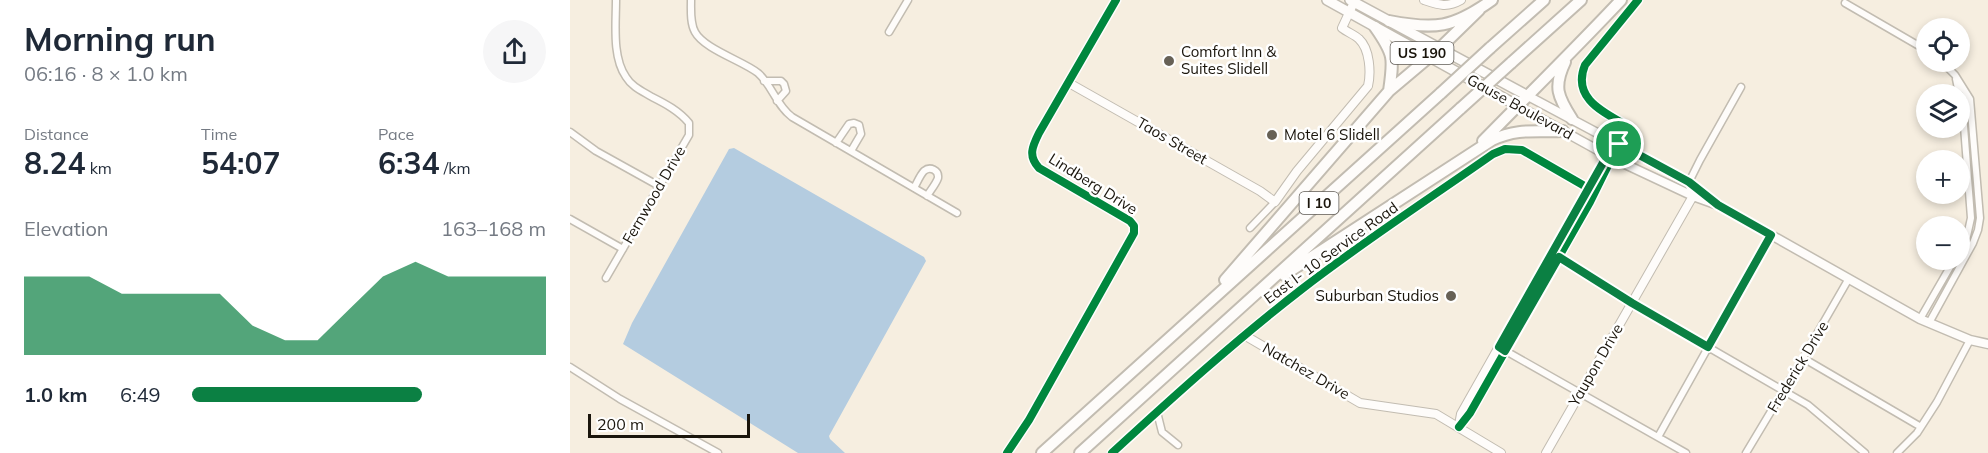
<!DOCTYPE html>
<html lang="en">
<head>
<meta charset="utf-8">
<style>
  :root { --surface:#fff; --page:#f6f6f7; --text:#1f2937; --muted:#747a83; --accent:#0b8043 }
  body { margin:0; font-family:Mulish,sans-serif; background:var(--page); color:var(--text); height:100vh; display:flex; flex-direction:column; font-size:22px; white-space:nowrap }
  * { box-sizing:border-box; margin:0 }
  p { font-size:20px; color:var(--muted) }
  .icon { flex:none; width:33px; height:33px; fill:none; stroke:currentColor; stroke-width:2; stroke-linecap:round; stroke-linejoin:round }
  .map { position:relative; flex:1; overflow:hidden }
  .drawer { display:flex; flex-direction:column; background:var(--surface); width:570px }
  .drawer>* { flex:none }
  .buttons { position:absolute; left:1346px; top:18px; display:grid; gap:12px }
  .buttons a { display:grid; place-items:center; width:54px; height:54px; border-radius:50%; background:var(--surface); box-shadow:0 3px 9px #0003; font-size:30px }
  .scale { position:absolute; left:18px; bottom:15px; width:162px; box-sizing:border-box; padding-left:6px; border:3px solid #1a150c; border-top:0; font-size:16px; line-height:21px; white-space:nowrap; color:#1a150c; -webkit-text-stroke:4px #fff; paint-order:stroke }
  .pin { position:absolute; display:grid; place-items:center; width:51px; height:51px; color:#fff; margin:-26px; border:3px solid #fff; border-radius:50%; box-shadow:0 2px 6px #0007 }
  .round { display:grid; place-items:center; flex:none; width:63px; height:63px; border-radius:32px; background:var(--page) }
  .headline { display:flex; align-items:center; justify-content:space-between; height:102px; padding:0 24px }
  h1 { font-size:33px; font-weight:700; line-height:45px }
  .figures { display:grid; grid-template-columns:repeat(3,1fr); gap:9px; height:102px; padding:6px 24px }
  .figures div { display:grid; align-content:center }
  .figures b { font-size:30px; font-weight:700 }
  .figures small { font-size:16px; font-weight:400 }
  .figures p { font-size:16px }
  .chart { height:168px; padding:12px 24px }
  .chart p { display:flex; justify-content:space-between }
  .chart svg { width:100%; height:108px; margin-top:6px; fill:var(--accent); opacity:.7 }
  ul { padding:0 24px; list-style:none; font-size:20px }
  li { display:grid; grid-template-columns:96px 72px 1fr; align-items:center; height:45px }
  li i { height:15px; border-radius:8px; background:var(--accent) }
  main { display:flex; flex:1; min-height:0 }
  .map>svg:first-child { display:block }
  .water { fill:#b4cce0 }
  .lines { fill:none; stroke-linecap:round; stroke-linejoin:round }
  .minor-casing { stroke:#c2bcb1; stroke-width:9 }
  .tertiary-casing { stroke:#c2bcb1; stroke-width:10 }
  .secondary-casing { stroke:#c2bcb1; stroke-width:11 }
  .primary-casing { stroke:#c2bcb1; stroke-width:12 }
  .motorway-casing { stroke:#c2bcb1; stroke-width:14 }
  .minor { stroke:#fefcfa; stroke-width:6 }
  .tertiary { stroke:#fefcfa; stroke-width:8 }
  .secondary { stroke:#fefcfa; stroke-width:8 }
  .primary { stroke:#fefcfa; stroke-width:9 }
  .motorway { stroke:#fefcfa; stroke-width:10 }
  .motorway-bridge-casing { stroke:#c2bcb1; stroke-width:14; stroke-linecap:butt }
  .motorway-bridge { stroke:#fefcfa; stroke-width:10 }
  .cycleway-casing { stroke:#fff; stroke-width:11 }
  .cycleway { stroke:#00873e; stroke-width:8 }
  .route-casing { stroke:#fff; stroke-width:12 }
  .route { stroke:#0b8043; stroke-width:8 }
  .poi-dot { fill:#676156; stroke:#fff; stroke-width:2 }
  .labels { text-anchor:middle; stroke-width:5; stroke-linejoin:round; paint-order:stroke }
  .shield { fill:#fff; stroke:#5f5b55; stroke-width:1.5 }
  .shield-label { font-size:14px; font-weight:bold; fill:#1a150c }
  .poi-label { font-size:15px; fill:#1a150c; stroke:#fff; text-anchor:start }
  .street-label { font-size:15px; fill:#1a150c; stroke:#fff }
</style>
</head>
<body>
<main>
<section class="drawer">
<div class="headline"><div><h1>Morning run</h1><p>06:16 · 8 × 1.0 km</p></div><a class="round"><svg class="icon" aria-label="share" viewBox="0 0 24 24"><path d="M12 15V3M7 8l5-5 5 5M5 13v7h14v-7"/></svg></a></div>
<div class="figures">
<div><p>Distance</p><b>8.24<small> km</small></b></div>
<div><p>Time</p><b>54:07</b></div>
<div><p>Pace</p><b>6:34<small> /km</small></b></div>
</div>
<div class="chart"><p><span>Elevation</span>163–168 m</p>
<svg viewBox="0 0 160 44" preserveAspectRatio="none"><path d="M0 44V12L10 12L20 12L30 19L40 19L50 19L60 19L70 32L80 38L90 38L100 25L110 12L120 6L130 12L140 12L150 12L160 12V44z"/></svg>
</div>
<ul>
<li><b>1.0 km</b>6:49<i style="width:65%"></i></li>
</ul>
</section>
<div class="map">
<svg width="1418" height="453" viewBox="0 0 1418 453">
  <rect width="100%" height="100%" fill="#f6eee0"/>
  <path class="water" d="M164 148 354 257 356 261 259 436 260 439 275 453H228L53 344 62 323 159 149Z"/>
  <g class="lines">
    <defs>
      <path id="minor" d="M121 0C121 10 120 23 125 32 134 49 173 61 188 73 202 85 206 105 222 117L387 213
        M1275 3 1356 50
        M319 32 338 0
        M1386 79 1393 113 1401 218 1397 236 1389 250
        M194 81H211L214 84 216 91 207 101
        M0 132 26 151 89 186
        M266 143 279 124 284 123 289 125 291 134 281 151
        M1119 182 1130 160 1171 87
        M344 188C347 183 350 175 354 171 360 166 369 170 368 178 366 184 360 191 357 196
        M0 219 53 249
        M680 228 705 202
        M985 254 1062 303 1238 405 1295 453
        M36 278 119 135V123C109 111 96 104 82 97 72 91 62 87 56 77 42 57 46 24 46 0
        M1350 319 1384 260
        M1359 323 1403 243 1408 230 1410 218 1400 99 1385 75 1372 62
        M934 350 1116 453
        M1233 358 1351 427
        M0 367 50 399 148 453
        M587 412 592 432 608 445
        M1088 437 1201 235
        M1176 453 1233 358 1278 280
        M1327 453 1347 433 1367 402 1400 340"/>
      <path id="tertiary" d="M854 0C869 5 877 8 891 0
        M499 83 690 191 705 202 727 171 798 86C801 73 800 49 789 39 785 35 777 32 772 28L785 0
        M674 335 790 403 866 414 931 453
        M889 425 891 414 1034 161 1042 158
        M889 427 900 413 1020 202 1055 131 1054 124C1031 111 1002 97 1015 65L1068 0
        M437 453 459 420 564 233V226L560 221 469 168C458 156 462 147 469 133L546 0
        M542 453C604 396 666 340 732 289 794 241 859 199 923 154L935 149 952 150 1018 188
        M976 453 1123 196 1119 182"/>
      <path id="secondary" d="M958 96 1119 182 1143 201
        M948 106 1042 158 1123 196 1148 205 1350 319 1400 340 1418 344"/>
      <path id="primary" d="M757 0 948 106
        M780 0 958 96"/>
      <path id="motorway" d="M819 21C865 30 883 28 922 0
        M805 27C824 54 824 58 819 91
        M920 48 974 0
        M995 62C983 87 988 97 1002 119
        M941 63 1011 0
        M913 141C959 94 1006 48 1051 0
        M714 275 922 140C948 128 965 132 993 131
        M655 280 819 91 870 48 909 10
        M472 453 871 93
        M510 453 891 108"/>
    </defs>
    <use href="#minor" class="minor-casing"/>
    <use href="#tertiary" class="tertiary-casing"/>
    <use href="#secondary" class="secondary-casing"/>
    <use href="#primary" class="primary-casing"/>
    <use href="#motorway" class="motorway-casing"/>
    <use href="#minor" class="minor"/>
    <use href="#tertiary" class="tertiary"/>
    <use href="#secondary" class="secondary"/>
    <use href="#primary" class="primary"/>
    <use href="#motorway" class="motorway"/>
    <defs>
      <path id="motorway-bridge" d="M871 93 920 48
        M891 108 941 63"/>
    </defs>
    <use href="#motorway-bridge" class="motorway-bridge-casing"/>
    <use href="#motorway-bridge" class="motorway-bridge"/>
    <defs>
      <path id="cycleway" d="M889 427 900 413 1020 202 1055 131 1054 124C1031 111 1002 97 1015 65L1068 0
        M437 453 459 420 564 233V226L560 221 469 168C458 156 462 147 469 133L546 0
        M542 453C604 396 666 340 732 289 794 241 859 199 923 154L935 149 952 150 1018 188"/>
    </defs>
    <use href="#cycleway" class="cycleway-casing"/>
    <use href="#cycleway" class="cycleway"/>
  </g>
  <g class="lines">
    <defs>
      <path id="route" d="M1049 144 1119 182 1148 205 1201 235 1138 347 1062 303 989 257 935 351 929 347 1034 161 1042 158Z"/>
    </defs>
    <use href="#route" class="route-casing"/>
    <use href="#route" class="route"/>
  </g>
  <g class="poi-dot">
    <circle cx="599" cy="61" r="6"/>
    <circle cx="702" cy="135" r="6"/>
    <circle cx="881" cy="296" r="6"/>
  </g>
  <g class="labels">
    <g class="shield">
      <rect x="820.5" y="42" width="63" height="22" rx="4.5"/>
      <rect x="729.5" y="192" width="39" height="22" rx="4.5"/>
    </g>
    <g class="shield-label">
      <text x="852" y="58">US 190</text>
      <text x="749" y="208">I 10</text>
    </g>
    <g class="poi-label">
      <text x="611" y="57">Comfort Inn &amp;<tspan x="611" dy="17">Suites Slidell</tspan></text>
      <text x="714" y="140">Motel 6 Slidell</text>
      <text x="869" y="301" text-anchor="end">Suburban Studios</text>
    </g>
    <g class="street-label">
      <text transform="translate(950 107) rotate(29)" y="5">Gause Boulevard</text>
      <text transform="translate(602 141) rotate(30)" y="5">Taos Street</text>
      <text transform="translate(523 184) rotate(32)" y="5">Lindberg Drive</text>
      <text transform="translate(84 195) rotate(-60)" y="5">Fernwood Drive</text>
      <text transform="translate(761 253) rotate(-36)" y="5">East I- 10 Service Road</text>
      <text transform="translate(1026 365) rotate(-60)" y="5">Yaupon Drive</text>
      <text transform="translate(1228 367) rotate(-59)" y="5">Frederick Drive</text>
      <text transform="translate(736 371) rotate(30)" y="5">Natchez Drive</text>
    </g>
  </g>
</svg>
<div class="buttons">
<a><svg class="icon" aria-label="locate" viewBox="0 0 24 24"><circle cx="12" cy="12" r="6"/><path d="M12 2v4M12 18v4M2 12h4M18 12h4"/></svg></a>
<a><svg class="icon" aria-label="layers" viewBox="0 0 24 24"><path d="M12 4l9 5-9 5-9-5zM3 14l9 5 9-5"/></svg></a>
<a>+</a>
<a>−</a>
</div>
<div class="scale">200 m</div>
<div class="pin" style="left:1049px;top:144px;background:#1e9e55"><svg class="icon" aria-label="arrive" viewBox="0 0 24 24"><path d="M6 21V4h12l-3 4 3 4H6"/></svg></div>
</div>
</main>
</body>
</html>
